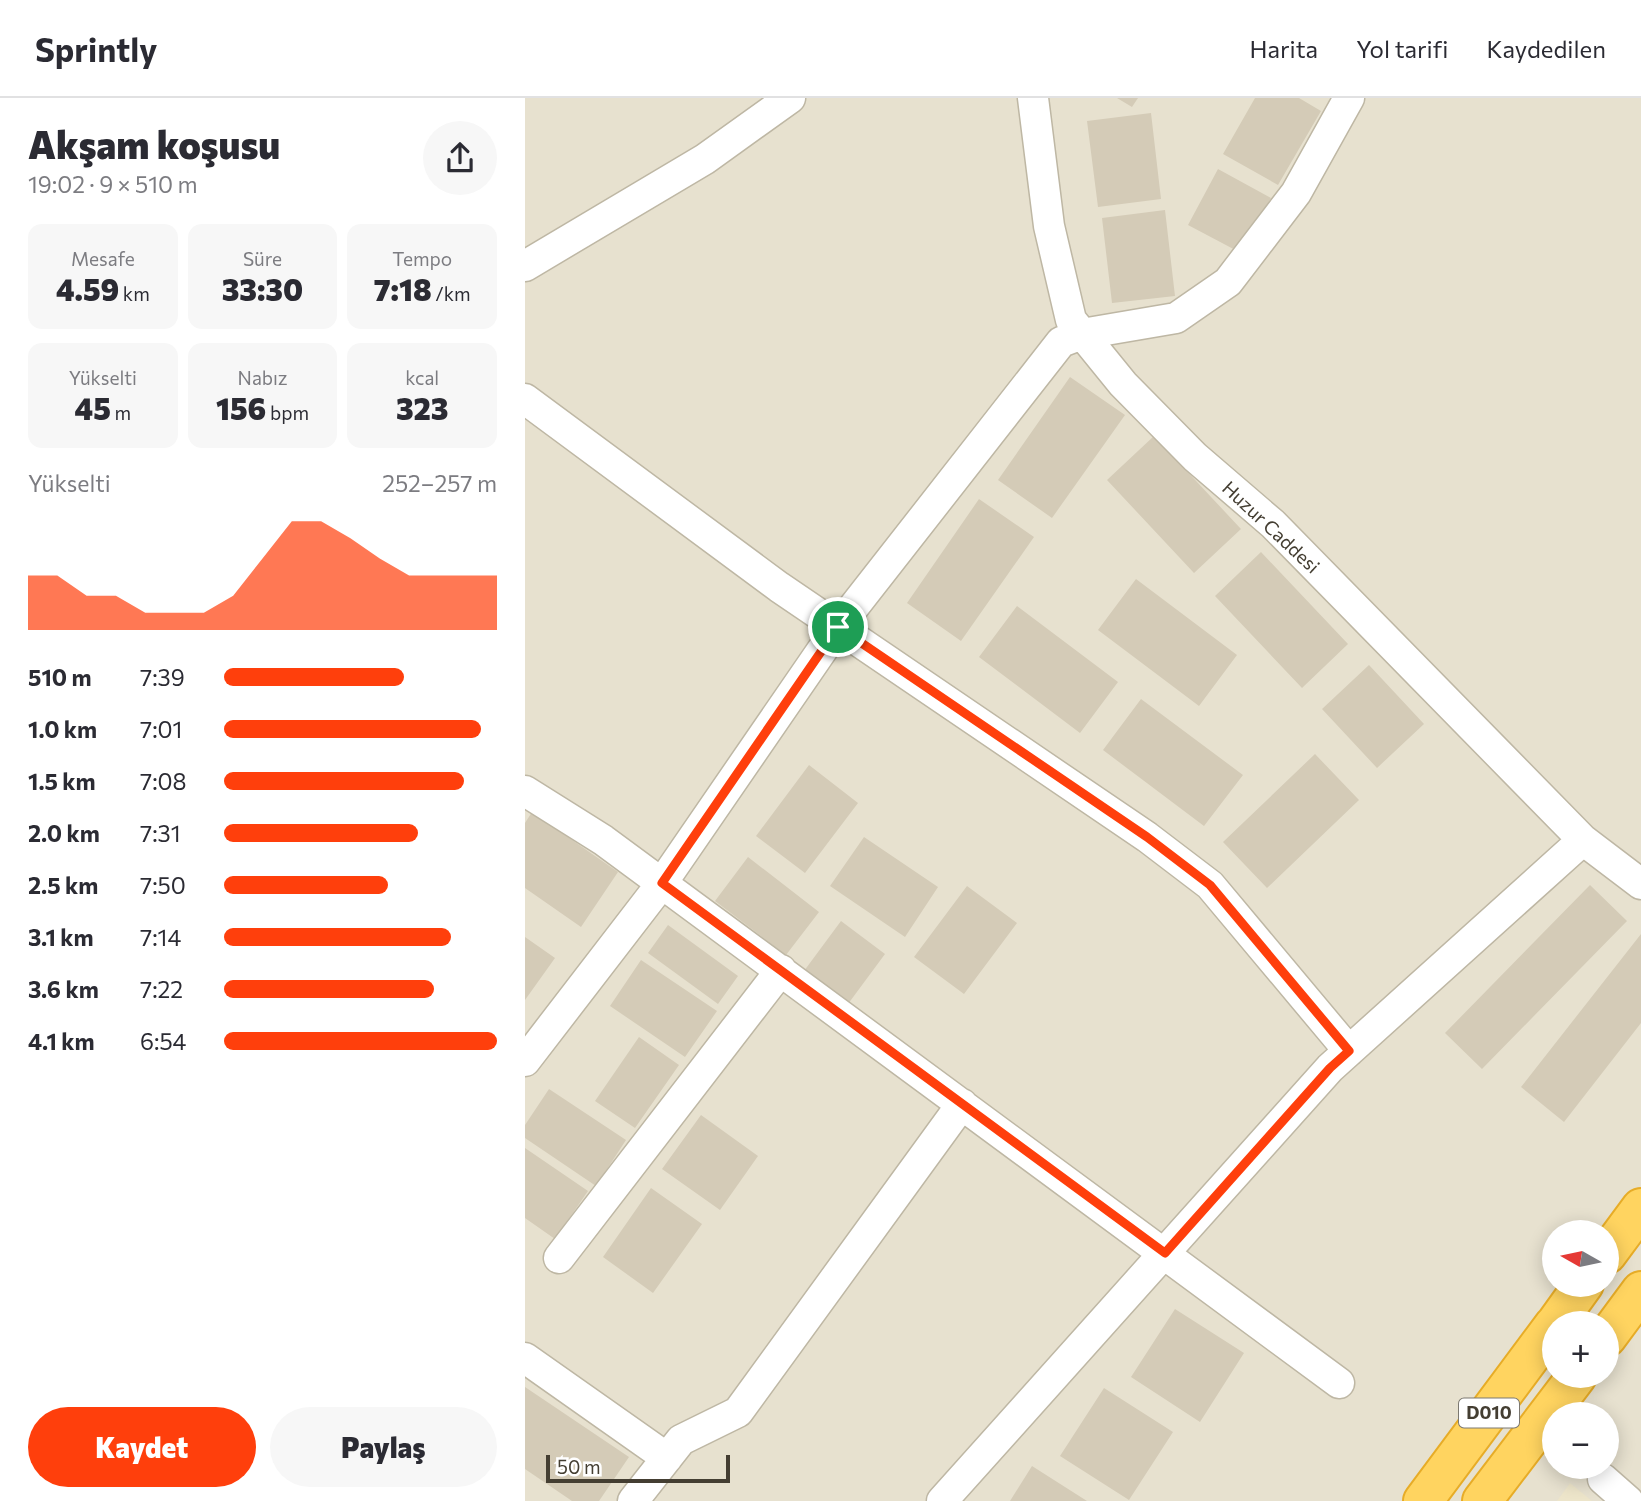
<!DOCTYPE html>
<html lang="tr">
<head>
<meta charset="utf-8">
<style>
  :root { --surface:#fff; --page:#f7f7f7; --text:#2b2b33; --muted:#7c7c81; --line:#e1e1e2; --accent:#ff3f0c }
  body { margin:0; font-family:Commissioner,sans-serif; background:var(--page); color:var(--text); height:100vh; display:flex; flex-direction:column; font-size:26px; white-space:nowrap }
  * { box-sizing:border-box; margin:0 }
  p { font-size:23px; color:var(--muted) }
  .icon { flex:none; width:38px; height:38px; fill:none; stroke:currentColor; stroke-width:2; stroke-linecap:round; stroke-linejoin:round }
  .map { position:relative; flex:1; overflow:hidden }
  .sheet { display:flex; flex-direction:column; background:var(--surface); width:525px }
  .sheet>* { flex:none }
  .needle { width:46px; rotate:279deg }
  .fabs { position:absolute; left:1017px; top:1122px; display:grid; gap:14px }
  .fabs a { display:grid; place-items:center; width:77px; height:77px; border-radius:50%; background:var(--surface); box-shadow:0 4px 18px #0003; font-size:35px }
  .scale { position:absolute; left:21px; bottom:18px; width:184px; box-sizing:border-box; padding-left:7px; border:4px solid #443e32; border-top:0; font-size:19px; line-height:24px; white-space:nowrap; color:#443e32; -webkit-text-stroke:5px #fff; paint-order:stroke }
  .pin { position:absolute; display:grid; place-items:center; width:60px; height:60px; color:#fff; margin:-30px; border:4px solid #fff; border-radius:50%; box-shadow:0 2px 7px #0007 }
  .round { display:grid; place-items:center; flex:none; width:74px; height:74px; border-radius:37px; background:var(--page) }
  .headline { display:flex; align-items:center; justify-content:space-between; height:119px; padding:0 28px }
  h1 { font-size:38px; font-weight:800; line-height:52px }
  .figures { display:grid; grid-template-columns:repeat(3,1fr); gap:10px; height:119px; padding:7px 28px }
  .figures div { display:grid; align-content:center; border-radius:14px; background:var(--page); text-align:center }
  .figures b { font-size:30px; font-weight:800 }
  .figures small { font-size:19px; font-weight:400 }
  .figures p { font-size:19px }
  .chart { height:196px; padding:14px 28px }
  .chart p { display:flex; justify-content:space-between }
  .chart svg { width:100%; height:126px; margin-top:7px; fill:var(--accent); opacity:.7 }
  .button { display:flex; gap:14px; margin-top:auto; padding:14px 28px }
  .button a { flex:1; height:80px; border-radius:42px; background:var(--accent); color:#fff; font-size:28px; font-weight:800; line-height:80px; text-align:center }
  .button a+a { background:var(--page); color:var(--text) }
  ul { padding:0 28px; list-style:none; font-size:23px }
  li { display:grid; grid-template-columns:112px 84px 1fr; align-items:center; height:52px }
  li i { height:18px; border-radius:9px; background:var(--accent) }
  header { display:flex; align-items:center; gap:42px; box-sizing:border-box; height:98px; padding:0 35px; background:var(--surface); border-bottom:2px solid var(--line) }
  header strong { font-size:33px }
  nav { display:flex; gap:38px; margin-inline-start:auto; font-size:24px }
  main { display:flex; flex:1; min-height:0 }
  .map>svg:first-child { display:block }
  .residential { fill:#e7e1cf; fill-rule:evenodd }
  .education { fill:#ede5ca }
  .building { fill:#d4cbb7 }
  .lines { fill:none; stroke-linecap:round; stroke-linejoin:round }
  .minor-casing { stroke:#beb7a4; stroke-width:33 }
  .highway-casing { stroke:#e7ac27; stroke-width:42 }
  .minor { stroke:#fff; stroke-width:30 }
  .highway { stroke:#ffd460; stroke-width:38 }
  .route-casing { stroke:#fff; stroke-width:14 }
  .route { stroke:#ff3f0c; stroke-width:9 }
  .labels { text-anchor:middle; stroke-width:6; stroke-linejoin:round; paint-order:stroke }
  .shield { fill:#fff; stroke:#7c7870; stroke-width:2 }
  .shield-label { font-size:18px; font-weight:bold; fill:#443e32 }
  .street-label { font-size:19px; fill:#443e32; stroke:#fff }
</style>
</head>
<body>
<header>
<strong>Sprintly</strong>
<nav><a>Harita</a><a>Yol tarifi</a><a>Kaydedilen</a></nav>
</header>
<main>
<section class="sheet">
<div class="headline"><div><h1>Akşam koşusu</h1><p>19:02 · 9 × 510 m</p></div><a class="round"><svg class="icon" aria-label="share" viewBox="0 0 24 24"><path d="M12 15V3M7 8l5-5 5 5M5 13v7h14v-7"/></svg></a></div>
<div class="figures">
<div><p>Mesafe</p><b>4.59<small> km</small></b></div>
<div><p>Süre</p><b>33:30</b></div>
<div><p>Tempo</p><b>7:18<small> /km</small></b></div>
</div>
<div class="figures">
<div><p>Yükselti</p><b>45<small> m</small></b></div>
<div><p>Nabız</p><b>156<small> bpm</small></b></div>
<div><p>kcal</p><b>323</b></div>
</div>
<div class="chart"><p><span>Yükselti</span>252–257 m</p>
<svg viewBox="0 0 160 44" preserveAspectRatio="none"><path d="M0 44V25L10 25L20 32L30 32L40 38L50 38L60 38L70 32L80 19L90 6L100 6L110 12L120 19L130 25L140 25L150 25L160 25V44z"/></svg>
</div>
<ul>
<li><b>510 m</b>7:39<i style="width:66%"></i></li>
<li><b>1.0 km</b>7:01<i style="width:94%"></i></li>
<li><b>1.5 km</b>7:08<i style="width:88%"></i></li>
<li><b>2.0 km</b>7:31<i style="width:71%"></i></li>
<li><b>2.5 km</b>7:50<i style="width:60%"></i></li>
<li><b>3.1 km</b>7:14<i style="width:83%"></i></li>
<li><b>3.6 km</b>7:22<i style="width:77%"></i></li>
<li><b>4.1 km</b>6:54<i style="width:100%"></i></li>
</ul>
<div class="button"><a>Kaydet</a><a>Paylaş</a></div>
</section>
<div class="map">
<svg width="1116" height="1403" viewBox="0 0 1116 1403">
  <rect width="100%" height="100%" fill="#f2eee2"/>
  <path class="residential" d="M0 0H1116V1403H0ZM1029 1134H1082V1186H1029ZM1029 1225H1082V1278H1029ZM1029 1316H1082V1368H1029Z"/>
  <path class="education" d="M1045 1385 1067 1403H1032Z"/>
  <path class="building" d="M592 0H613L607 9Z
    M730 0H774L796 13 753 87 698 56Z
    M626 15 636 101 573 109 562 23Z
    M693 71 746 100 716 155 663 127Z
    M640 112 650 198 587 205 577 120Z
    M545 279 600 317 527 420 473 382Z
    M629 338 716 431 669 475 582 382Z
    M454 401 509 439 436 543 382 505Z
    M736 454 823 546 777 590 690 498Z
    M611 481 712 557 674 608 573 532Z
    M492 508 593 584 555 635 454 559Z
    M844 567 899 626 852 670 797 611Z
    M616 601 718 677 679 728 578 652Z
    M790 656 834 702 742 790 698 744Z
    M284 667 333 705 280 775 231 738Z
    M7 714 93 774 56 829 0 790V725Z
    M339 739 413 789 380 839 305 788Z
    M223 759 294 814 261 857 190 803Z
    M1065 787 1102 823 957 971 920 935Z
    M442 788 492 825 439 896 389 859Z
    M316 823 360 856 323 906 279 873Z
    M143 827 213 878 193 906 123 855Z
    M1116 836V925L1039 1024 996 989Z
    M0 839 30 860 0 902Z
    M116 862 192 913 160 959 85 908Z
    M114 939 154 967 110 1030 70 1003Z
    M24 991 101 1042 71 1088 0 1040V1027Z
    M176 1017 233 1058 195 1112 137 1071Z
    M0 1050 63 1093 30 1141 0 1120Z
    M126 1090 177 1126 128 1195 78 1159Z
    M650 1211 719 1255 675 1324 606 1279Z
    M0 1289 104 1359 74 1403H47L0 1371Z
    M579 1290 648 1334 604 1402 535 1358Z
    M507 1368 562 1403H485Z"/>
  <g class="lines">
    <defs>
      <path id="minor" d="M508 0 524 128 546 222 598 286 670 359 748 426 1058 742 1116 786
        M0 168 180 61 265 0
        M0 301 254 489 622 739 685 787 824 953
        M0 693 78 742 814 1285
        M0 963 137 785 313 529 536 244 557 236 651 220 703 184 771 95 824 0
        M34 1160 256 872
        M0 1260 142 1360
        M1078 1381 1103 1403
        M108 1403 156 1342 213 1314 437 1006
        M417 1403 805 970 1058 742"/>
      <path id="highway" d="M1082 1156 1116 1110
        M1031 1225 1059 1186
        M1082 1239 1116 1193
        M898 1403 1029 1227
        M957 1403 1052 1278"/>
    </defs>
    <use href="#minor" class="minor-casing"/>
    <use href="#highway" class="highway-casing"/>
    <use href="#minor" class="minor"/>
    <use href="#highway" class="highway"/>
  </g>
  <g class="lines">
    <defs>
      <path id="route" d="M313 529 622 739 685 787 824 953 805 970 640 1155 137 785Z"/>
    </defs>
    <use href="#route" class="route-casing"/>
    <use href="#route" class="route"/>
  </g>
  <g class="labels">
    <rect class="shield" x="934" y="1300.5" width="60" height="29" rx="5"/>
    <g class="shield-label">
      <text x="964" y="1321">D010</text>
    </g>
    <g class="street-label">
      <text transform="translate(746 429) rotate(43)" y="7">Huzur Caddesi</text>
    </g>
  </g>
</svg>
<div class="fabs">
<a><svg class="needle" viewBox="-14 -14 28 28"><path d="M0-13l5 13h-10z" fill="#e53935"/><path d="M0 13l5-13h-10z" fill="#7c7c81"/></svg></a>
<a>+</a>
<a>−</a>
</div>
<div class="scale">50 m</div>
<div class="pin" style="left:313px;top:529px;background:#1e9e55"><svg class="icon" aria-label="arrive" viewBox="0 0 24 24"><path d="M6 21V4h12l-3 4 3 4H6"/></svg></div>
</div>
</main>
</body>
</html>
